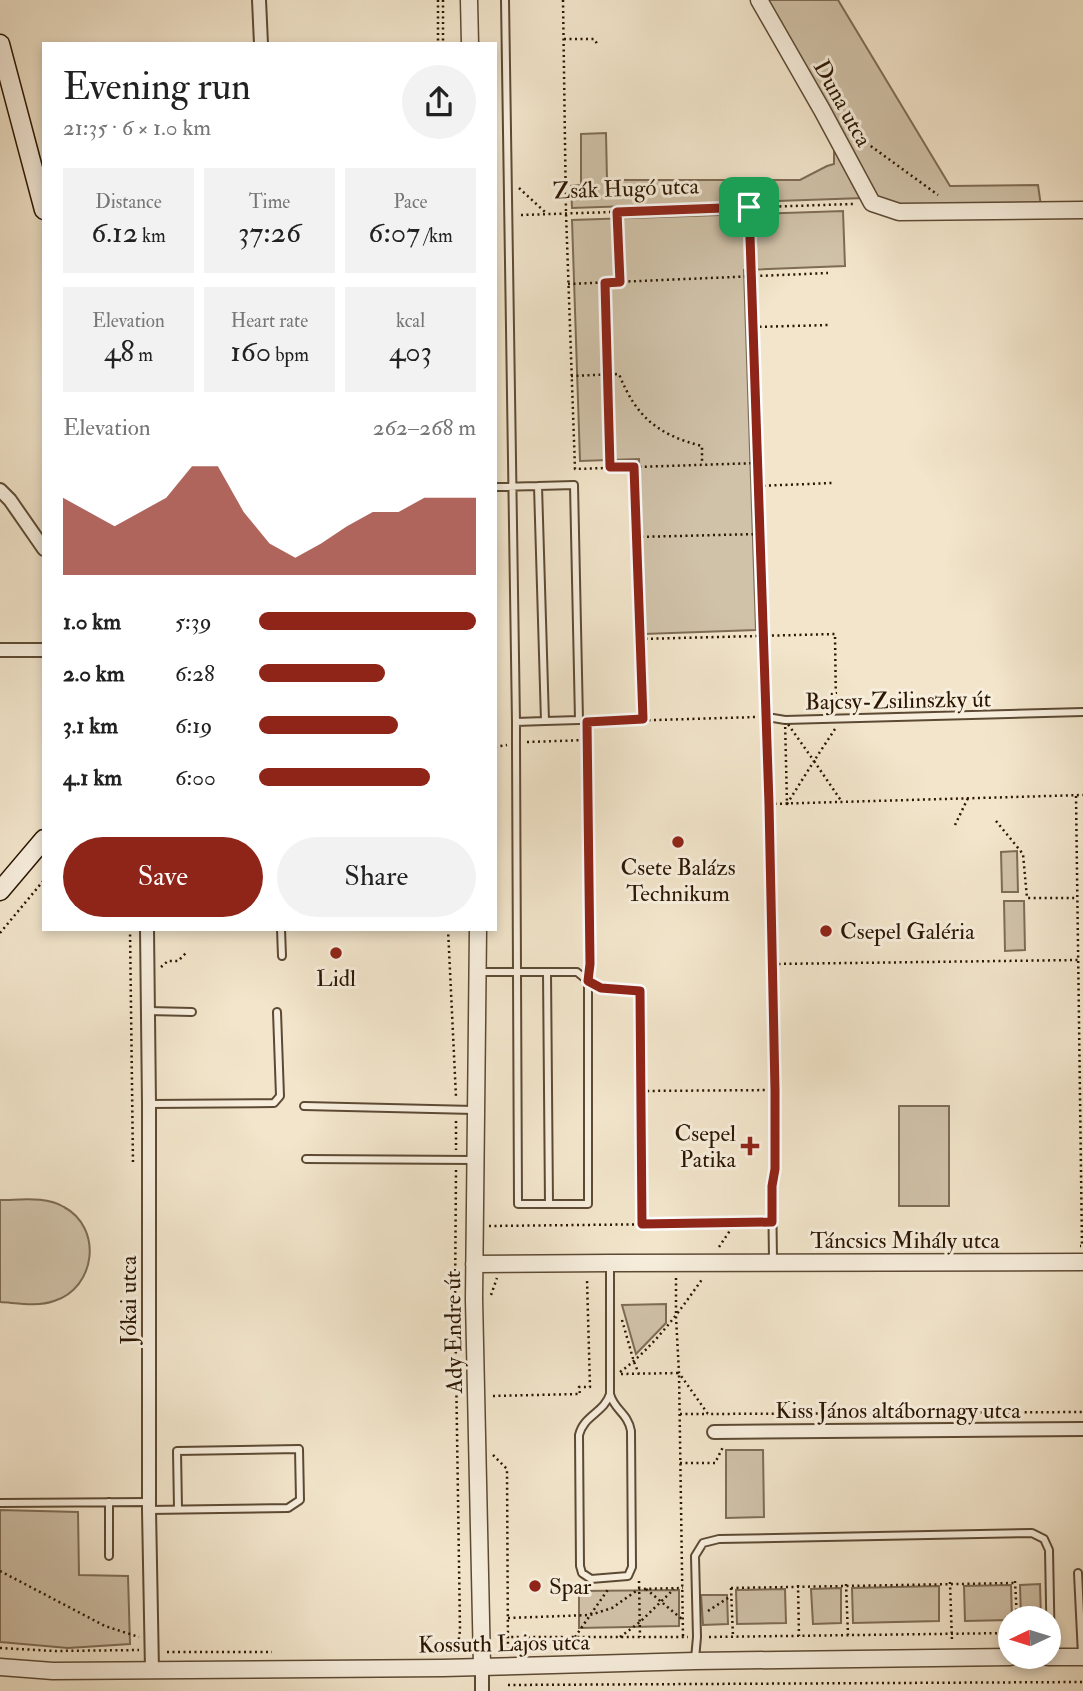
<!DOCTYPE html>
<html lang="en">
<head>
<meta charset="utf-8">
<style>
  :root { --surface:#fff; --page:#f2f2f2; --text:#222; --muted:#767676; --accent:#8f2418 }
  body { margin:0; font-family:"IM FELL Double Pica",serif; background:var(--page); color:var(--text); height:100vh; display:flex; flex-direction:column; font-size:26px; white-space:nowrap }
  * { box-sizing:border-box; margin:0 }
  p { font-size:23px; color:var(--muted) }
  .icon { flex:none; width:38px; height:38px; fill:none; stroke:currentColor; stroke-width:2; stroke-linecap:round; stroke-linejoin:round }
  .map { position:relative; flex:1; overflow:hidden }
  .details { position:absolute; left:42px; top:42px; width:455px; height:889px; display:flex; flex-direction:column; background:var(--surface); border-radius:0px; box-shadow:0 4px 10px #0003 }
  .details>* { flex:none }
  .needle { width:46px; rotate:266deg }
  .fabs { position:absolute; left:998px; top:1606px; display:grid; gap:14px }
  .fabs a { display:grid; place-items:center; width:63px; height:63px; border-radius:50%; background:var(--surface); box-shadow:0 4px 10px #0003; font-size:35px }
  .pin { position:absolute; display:grid; place-items:center; width:60px; height:60px; color:#fff; margin:-30px; border-radius:14px; box-shadow:0 4px 10px #0006 }
  .round { display:grid; place-items:center; flex:none; width:74px; height:74px; border-radius:37px; background:var(--page) }
  .summary { display:flex; align-items:center; justify-content:space-between; height:119px; padding:0 21px }
  h1 { font-size:38px; font-weight:600; line-height:52px }
  .figures { display:grid; grid-template-columns:repeat(3,1fr); gap:10px; height:119px; padding:7px 21px }
  .figures div { display:grid; align-content:center; border-radius:0px; background:var(--page); text-align:center }
  .figures b { font-size:30px; font-weight:600 }
  .figures small { font-size:19px; font-weight:400 }
  .figures p { font-size:19px }
  .chart { height:196px; padding:14px 21px }
  .chart p { display:flex; justify-content:space-between }
  .chart svg { width:100%; height:126px; margin-top:7px; fill:var(--accent); opacity:.7 }
  .action { display:flex; gap:14px; margin-top:auto; padding:14px 21px }
  .action a { flex:1; height:80px; border-radius:42px; background:var(--accent); color:#fff; font-size:28px; font-weight:600; line-height:80px; text-align:center }
  .action a+a { background:var(--page); color:var(--text) }
  ul { padding:0 21px; list-style:none; font-size:23px }
  li { display:grid; grid-template-columns:112px 84px 1fr; align-items:center; height:52px }
  li i { height:18px; border-radius:9px; background:var(--accent) }
  .map>svg:first-child { display:block }
  .green { fill:#d0c2a9; stroke:#7e6c56; stroke-width:2 }
  .lines { fill:none; stroke-linecap:round; stroke-linejoin:round }
  .service-casing { stroke:#5d4a34; stroke-width:10 }
  .minor-casing { stroke:#5d4a34; stroke-width:16 }
  .tertiary-casing { stroke:#5d4a34; stroke-width:19 }
  .secondary-casing { stroke:#2b1602; stroke-width:21 }
  .path { stroke:#2b1602; stroke-width:2.5; stroke-dasharray:2 3.5; stroke-linecap:butt }
  .service { stroke:#f7eedd; stroke-width:6 }
  .minor { stroke:#f7eedd; stroke-width:12 }
  .tertiary { stroke:#f7eedd; stroke-width:16 }
  .secondary { stroke:#f7eedd; stroke-width:18 }
  .route-casing { stroke:#fff; stroke-width:14 }
  .route { stroke:#8f2418; stroke-width:9 }
  .poi-dot { fill:#8f2418; stroke:#f7eedd; stroke-width:2.5 }
  .labels { text-anchor:middle; stroke-width:6; stroke-linejoin:round; paint-order:stroke }
  .street-label { font-size:23px; fill:#2b1602; stroke:#f7eedd }
  .poi-label { font-size:23px; fill:#2b1602; stroke:#f7eedd }
</style>
</head>
<body>
<div class="map">
<svg width="1083" height="1691" viewBox="0 0 1083 1691">
  <rect width="100%" height="100%" fill="#f2e5cb"/>
  <filter id="stains"><feTurbulence type="fractalNoise" baseFrequency=".00286" numOctaves="4"/><feColorMatrix values="0 0 0 0 .2 0 0 0 0 .09 0 0 0 0 .02 0 0 0 .5 -.17"/></filter>
  <radialGradient id="worn" r=".72"><stop offset=".6" stop-color="#630" stop-opacity="0"/><stop offset="1" stop-color="#630" stop-opacity=".3"/></radialGradient>
  <path class="green" d="M765 0H838L950 186 1038 185 1041 206H897L878 198Z
    M606 133 607 180H800L827 166 834 164V147L864 198 572 208 571 186 581 185V134Z
    M843 211 845 266 744 270 756 630 644 634 639 459 580 461 572 220Z
    M1017 851 1018 892H1002L1001 852Z
    M1004 901H1024L1025 950 1005 951Z
    M899 1106H949V1206H899Z
    M0 1200C21 1200 46 1196 64 1207 103 1228 96 1288 54 1301 38 1307 17 1303 0 1302Z
    M666 1304V1323L636 1354 622 1305Z
    M726 1450H763L764 1517 726 1518Z
    M0 1510 78 1512 79 1575 128 1576 130 1644 68 1648 0 1642Z
    M1040 1584 1041 1619H1021L1020 1585Z
    M1011 1585 1012 1619H1010V1620L965 1621 964 1586Z
    M939 1586V1621L853 1623 852 1588Z
    M841 1588V1623L813 1624 811 1589Z
    M785 1589 786 1623 737 1624 736 1590Z
    M679 1590V1626L579 1628V1591Z
    M701 1595H727L728 1624 703 1625Z"/>
  <g class="lines">
    <defs>
      <path id="service" d="M538 486 574 485 579 720 545 721
        M495 487 538 486 545 721 516 722
        M765 661 767 717 785 720 1083 712
        M281 929 282 956
        M479 972H577L588 981V1204H518L516 743V722L505 0
        M547 972 549 1204
        M148 1011 192 1012
        M149 1104 274 1103 280 1096 277 1012
        M304 1106 474 1110
        M306 1159 474 1160
        M773 1260 772 1186 775 1169
        M610 1264V1394C614 1410 628 1413 631 1431L632 1567 628 1576 591 1579 582 1573 580 1566 579 1435C584 1415 604 1413 610 1394
        M109 1502V1556
        M0 1503 149 1502
        M149 1510 288 1508 300 1500 299 1449 177 1451 178 1509
        M1078 1573 1082 1655
        M695 1659 697 1637 695 1556 703 1543 719 1539 1032 1533 1044 1539 1049 1550 1051 1656"/>
      <path id="minor" d="M259 0 261 44
        M0 490 10 500 44 549
        M0 650H44
        M147 929 149 1104V1510L152 1670
        M714 1432 1083 1429
        M482 1666V1691"/>
      <path id="tertiary" d="M469 0 470 44
        M759 0 822 110 872 203 899 212 1083 210
        M478 929 474 1299 482 1666
        M474 1264 610 1263 1083 1262
        M1048 1657H1083
        M0 1667 53 1671 443 1668 695 1661 1010 1657"/>
      <path id="secondary" d="M0 44 44 210
        M0 891 44 839"/>
    </defs>
    <use href="#service" class="service-casing"/>
    <use href="#minor" class="minor-casing"/>
    <use href="#tertiary" class="tertiary-casing"/>
    <use href="#secondary" class="secondary-casing"/>
    <path class="path" d="M438 0V44
      M443 0V44
      M563 0 566 213 575 469 758 463
      M564 39H594L598 45
      M853 133 938 195
      M519 188 545 212
      M749 207 764 652
      M617 212 620 282
      M521 215 853 204
      M605 283 610 467
      M568 284 828 273
      M754 327 829 325
      M571 376 619 374C636 417 658 435 702 446V464
      M634 466 643 718
      M758 486 832 483
      M636 537 759 534
      M640 639 835 634 836 709
      M495 697V702
      M785 720 814 761 787 804Z
      M588 722 757 717
      M587 726 589 968
      M767 728 775 1159
      M835 729 814 761 842 802
      M527 742 587 740
      M495 747 507 745
      M1076 796 1082 1246H1080
      M769 804 1083 795
      M996 821 1023 854 1027 898H1077
      M955 825 968 798
      M130 929 133 1164
      M448 929 456 1097
      M0 933 44 880
      M773 964 1078 960
      M161 967 168 961H178L187 952
      M598 986 640 991 641 1091 775 1090
      M641 1091 642 1224
      M456 1121V1150
      M456 1170 455 1300 460 1630 457 1654
      M489 1226 762 1223
      M719 1247 735 1223
      M676 1278V1317L679 1373 708 1414 1083 1412
      M491 1295 497 1278
      M622 1320 634 1362 639 1374
      M620 1372C654 1347 679 1312 703 1278
      M621 1374 679 1373 683 1637
      M493 1396 580 1394 579 1387H590L587 1280
      M680 1414H708
      M493 1455 507 1469 508 1649
      M680 1463H715L723 1447
      M0 1571 105 1626 139 1637
      M639 1581 640 1637
      M1015 1581 1017 1619
      M950 1582 952 1642
      M846 1584 848 1635
      M798 1585 799 1636
      M731 1588 1015 1583
      M731 1588 733 1637
      M646 1589 683 1620
      M708 1611 731 1596
      M508 1618 590 1615 612 1608 639 1589 683 1588
      M496 1634 499 1637H688
      M575 1637 609 1588
      M620 1637 640 1622 674 1589
      M709 1637 1010 1633
      M0 1648 55 1651 139 1650
      M167 1652H272
      M508 1685 1083 1682"/>
    <use href="#service" class="service"/>
    <use href="#minor" class="minor"/>
    <use href="#tertiary" class="tertiary"/>
    <use href="#secondary" class="secondary"/>
  </g>
  <g class="lines">
    <defs>
      <path id="route" d="M749 207 769 804 775 1090V1169L772 1186V1222L642 1224 640 991 601 988 588 981 590 964 587 722 643 719 634 467H610L605 283 620 282 617 212Z"/>
    </defs>
    <use href="#route" class="route-casing"/>
    <use href="#route" class="route"/>
  </g>
  <g class="poi-dot">
    <circle cx="678" cy="842" r="7"/>
    <circle cx="826" cy="931" r="7"/>
    <circle cx="336" cy="953" r="7"/>
    <path d="M746.5 1135.5h7v7h7v7h-7v7h-7v-7h-7v-7h7z"/>
    <circle cx="535" cy="1586" r="7"/>
  </g>
  <g class="labels">
    <g class="street-label">
      <text transform="translate(843 103) rotate(61)" y="8">Duna utca</text>
      <text transform="translate(626 188) rotate(-2)" y="8">Zsák Hugó utca</text>
      <text transform="translate(898 700) rotate(-1)" y="8">Bajcsy-Zsilinszky út</text>
      <text x="905" y="1248">Táncsics Mihály utca</text>
      <text transform="translate(128 1300) rotate(-90)" y="8">Jókai utca</text>
      <text transform="translate(453 1332) rotate(-91)" y="8">Ady Endre út</text>
      <text x="898" y="1418">Kiss János altábornagy utca</text>
      <text transform="translate(504 1643) rotate(-1)" y="8">Kossuth Lajos utca</text>
    </g>
    <g class="poi-label">
      <text x="678" y="875">Csete Balázs<tspan x="678" dy="26">Technikum</tspan></text>
      <text x="840" y="939" text-anchor="start">Csepel Galéria</text>
      <text x="336" y="986">Lidl</text>
      <text x="736" y="1141" text-anchor="end">Csepel<tspan x="736" dy="26">Patika</tspan></text>
      <text x="549" y="1594" text-anchor="start">Spar</text>
    </g>
  </g>
  <rect width="100%" height="100%" filter="url(#stains)"/>
  <rect width="100%" height="100%" fill="url(#worn)"/>
</svg>
<div class="fabs">
<a><svg class="needle" viewBox="-14 -14 28 28"><path d="M0-13l5 13h-10z" fill="#e53935"/><path d="M0 13l5-13h-10z" fill="#767676"/></svg></a>
</div>
<div class="pin" style="left:749px;top:207px;background:#1e9e55"><svg class="icon" aria-label="arrive" viewBox="0 0 24 24"><path d="M6 21V4h12l-3 4 3 4H6"/></svg></div>
<section class="details">
<div class="summary"><div><h1>Evening run</h1><p>21:35 · 6 × 1.0 km</p></div><a class="round"><svg class="icon" aria-label="share" viewBox="0 0 24 24"><path d="M12 15V3M7 8l5-5 5 5M5 13v7h14v-7"/></svg></a></div>
<div class="figures">
<div><p>Distance</p><b>6.12<small> km</small></b></div>
<div><p>Time</p><b>37:26</b></div>
<div><p>Pace</p><b>6:07<small> /km</small></b></div>
</div>
<div class="figures">
<div><p>Elevation</p><b>48<small> m</small></b></div>
<div><p>Heart rate</p><b>160<small> bpm</small></b></div>
<div><p>kcal</p><b>403</b></div>
</div>
<div class="chart"><p><span>Elevation</span>262–268 m</p>
<svg viewBox="0 0 160 44" preserveAspectRatio="none"><path d="M0 44V17L10 22L20 27L30 22L40 17L50 6L60 6L70 22L80 33L90 38L100 33L110 27L120 22L130 22L140 17L150 17L160 17V44z"/></svg>
</div>
<ul>
<li><b>1.0 km</b>5:39<i style="width:100%"></i></li>
<li><b>2.0 km</b>6:28<i style="width:58%"></i></li>
<li><b>3.1 km</b>6:19<i style="width:64%"></i></li>
<li><b>4.1 km</b>6:00<i style="width:79%"></i></li>
</ul>
<div class="action"><a>Save</a><a>Share</a></div>
</section>
</div>
</body>
</html>
